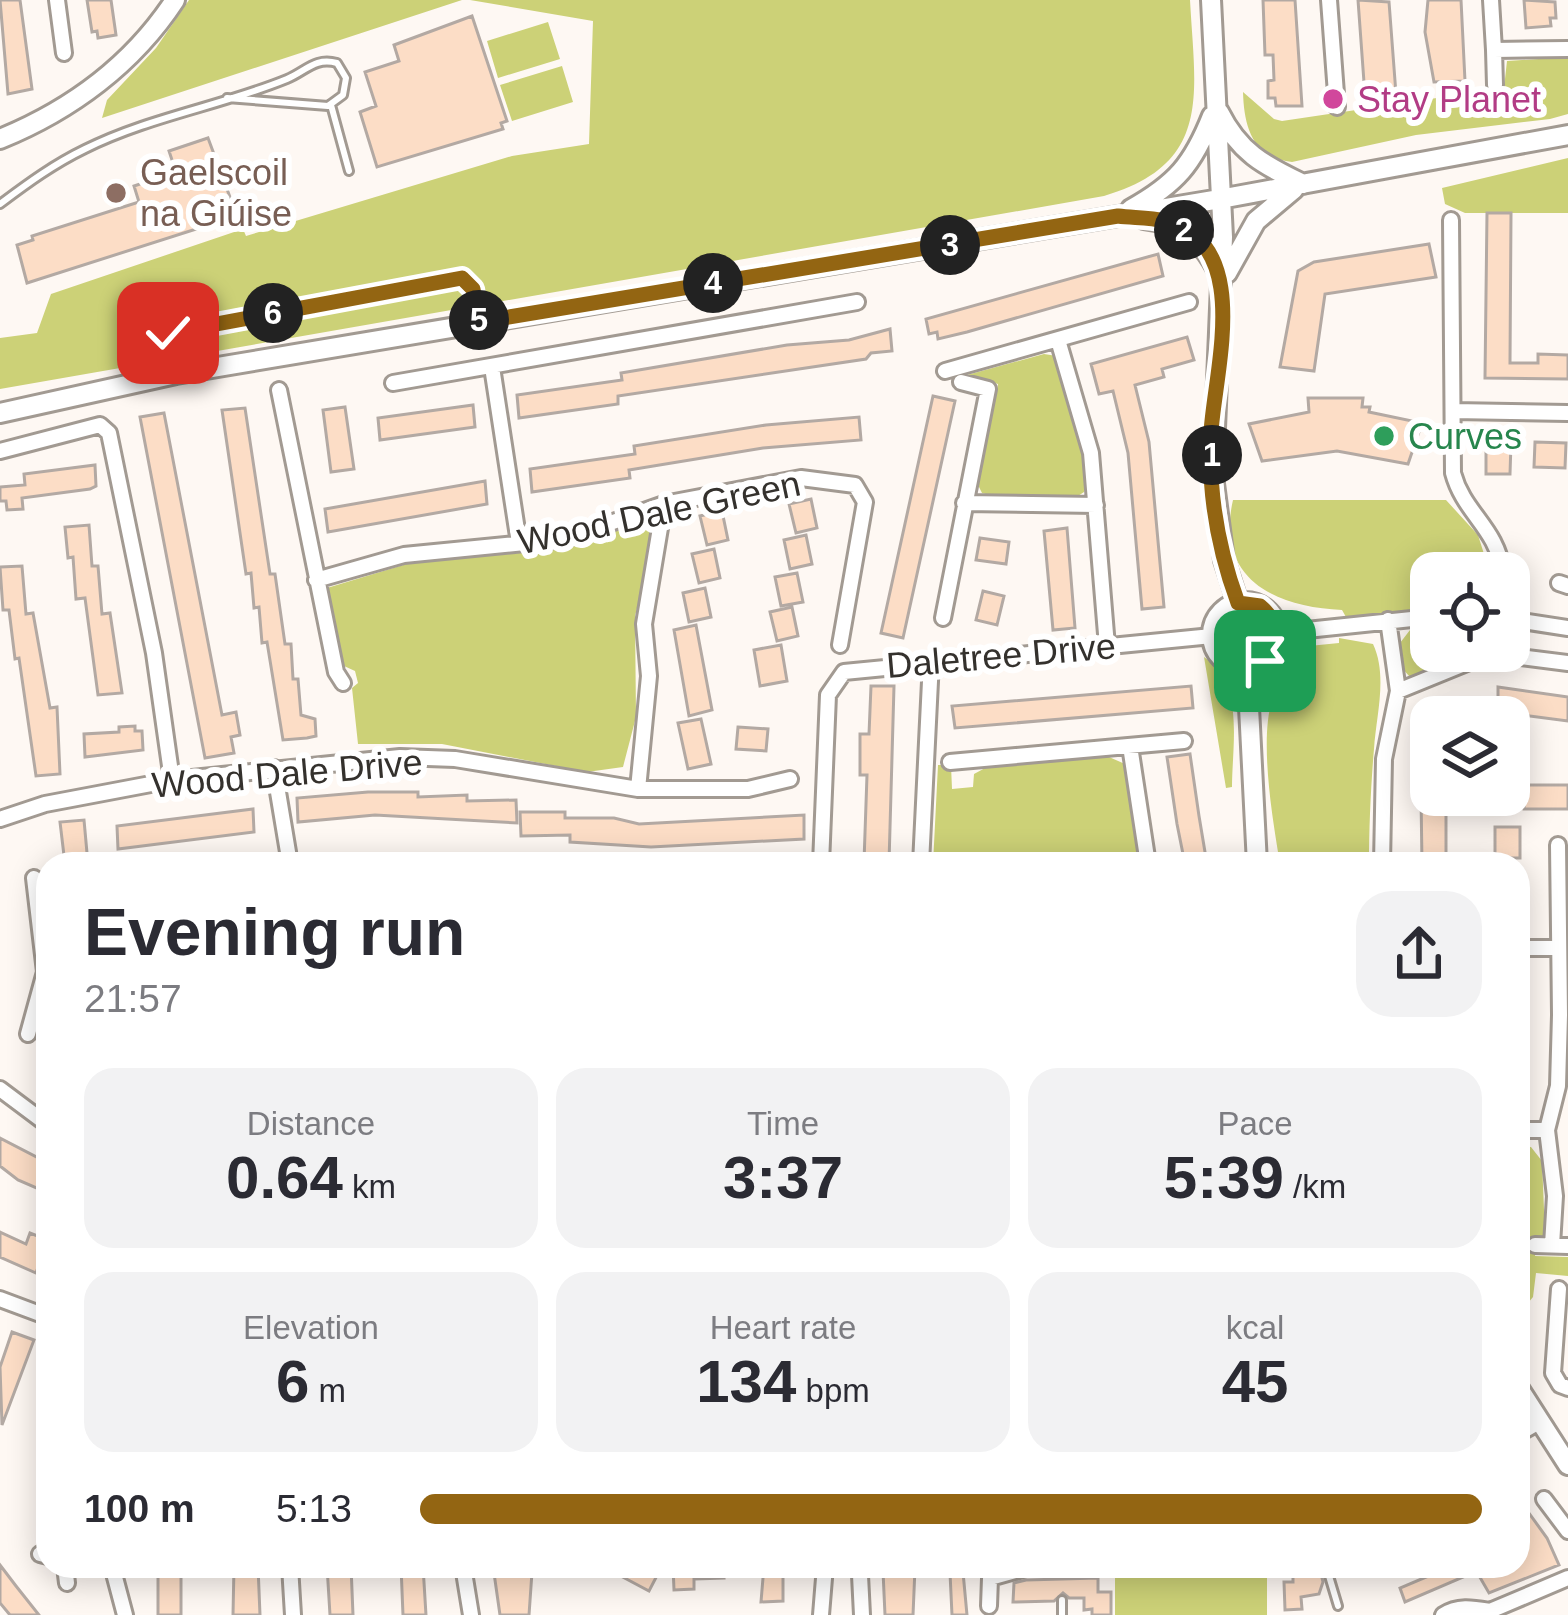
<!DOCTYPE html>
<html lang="en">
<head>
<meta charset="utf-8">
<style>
  :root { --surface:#fff; --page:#f2f2f3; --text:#2b2b33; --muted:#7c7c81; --accent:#936512 }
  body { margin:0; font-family:Arial,sans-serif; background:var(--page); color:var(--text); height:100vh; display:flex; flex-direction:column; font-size:45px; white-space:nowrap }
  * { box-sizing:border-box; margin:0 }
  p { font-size:39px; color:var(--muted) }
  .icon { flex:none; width:66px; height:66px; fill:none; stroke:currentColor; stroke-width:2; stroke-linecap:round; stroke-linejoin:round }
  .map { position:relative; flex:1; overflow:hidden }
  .drawer { position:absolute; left:36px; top:852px; width:1494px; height:726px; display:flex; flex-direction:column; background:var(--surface); border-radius:36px; box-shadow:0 6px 30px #0003 }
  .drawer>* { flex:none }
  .tools { position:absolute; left:1410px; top:552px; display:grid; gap:24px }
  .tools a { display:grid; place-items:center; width:120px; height:120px; border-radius:24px; background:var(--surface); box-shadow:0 6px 30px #0003; font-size:60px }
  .pin { position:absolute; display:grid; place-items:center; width:102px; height:102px; color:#fff; margin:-51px; border-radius:24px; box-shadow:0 6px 18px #0006 }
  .km { position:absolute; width:60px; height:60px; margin:-30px; border-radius:50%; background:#222; color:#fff; font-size:33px; line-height:60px; text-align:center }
  .round { display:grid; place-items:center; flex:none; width:126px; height:126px; border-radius:36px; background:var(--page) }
  .summary { display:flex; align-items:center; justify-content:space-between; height:204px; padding:0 48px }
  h1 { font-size:66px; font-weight:700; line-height:90px }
  .metrics { display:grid; grid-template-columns:repeat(3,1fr); gap:18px; height:204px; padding:12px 48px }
  .metrics div { display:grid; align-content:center; border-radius:30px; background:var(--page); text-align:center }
  .metrics b { font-size:60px; font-weight:700 }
  .metrics small { font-size:33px; font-weight:400 }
  .metrics p { font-size:33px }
  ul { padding:0 48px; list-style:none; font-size:39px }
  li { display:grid; grid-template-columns:192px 144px 1fr; align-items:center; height:90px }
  li i { height:30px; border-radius:15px; background:var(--accent) }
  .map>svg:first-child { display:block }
  .green { fill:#ccd177 }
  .building { fill:#fcddc6; stroke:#b3a9a3; stroke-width:3 }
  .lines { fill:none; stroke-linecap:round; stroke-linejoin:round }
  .lane-casing { stroke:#a29a92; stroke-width:12 }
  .street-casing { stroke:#a29a92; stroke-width:20 }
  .secondary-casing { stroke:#a29a92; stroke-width:24 }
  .lane { stroke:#fff; stroke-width:6 }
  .street { stroke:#fff; stroke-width:14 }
  .secondary { stroke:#fff; stroke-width:18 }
  .route-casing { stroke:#fff; stroke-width:24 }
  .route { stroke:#936512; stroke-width:15 }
  .hotel-dot { fill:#d1479c; stroke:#fff; stroke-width:4.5 }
  .education-dot { fill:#8d6e63; stroke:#fff; stroke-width:4.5 }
  .leisure-dot { fill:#2e9e5b; stroke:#fff; stroke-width:4.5 }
  .labels { text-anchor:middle; stroke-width:12; stroke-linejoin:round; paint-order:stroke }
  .hotel-label { font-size:36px; fill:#b23c85; stroke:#fff; text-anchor:start }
  .education-label { font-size:36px; fill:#785e54; stroke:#fff; text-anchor:start }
  .leisure-label { font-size:36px; fill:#27864d; stroke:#fff; text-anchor:start }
  .street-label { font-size:36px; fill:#34312d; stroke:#fff }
</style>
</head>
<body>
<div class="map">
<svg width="1568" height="1615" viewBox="0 0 1568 1615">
  <rect width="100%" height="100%" fill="#fef8f3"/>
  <path class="green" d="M189 0H462L102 118 107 100 156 48Z
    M470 0H1190C1195 94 1213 164 1104 196L0 389V338L37 333 51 294 243 229 246 236 512 156 589 144 593 21Z
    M548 22 560 59 498 78 487 41Z
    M1568 57V114L1550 119 1416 135 1292 162C1252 158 1244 126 1243 92L1274 119 1282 121 1504 88 1507 61Z
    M562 66 573 102 512 121 500 85Z
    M1568 158V213H1465L1445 204 1442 188Z
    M1044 354 1057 356C1068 391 1096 457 1084 492L1078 496 1005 499 982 493 978 485 998 384 967 375Z
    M1233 500H1446L1478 535 1490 573H1431V608L1346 617 1342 610C1275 607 1215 579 1233 500Z
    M645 517 658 525 635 616 636 717 623 767 587 772 442 744H358L352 688 358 683 355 671 344 666 327 588 410 563 561 549Z
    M1224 635a20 20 0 1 1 40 0a20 20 0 1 1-40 0Z
    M1431 626V651H1476L1410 677 1401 667 1400 643 1410 630Z
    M1339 638 1373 644C1388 676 1376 716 1374 749 1371 783 1369 827 1369 864H1280C1273 821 1257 732 1275 692 1283 674 1302 666 1309 646L1339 643Z
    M1204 657C1245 683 1232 745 1232 787L1226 788Z
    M1109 757 1125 764 1130 774 1142 864H933L938 765H951L952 789 973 787 974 774 987 767Z
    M1518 1146 1531 1147 1542 1161 1545 1234 1537 1242 1535 1256 1568 1257V1276L1536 1273 1533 1297 1518 1315Z
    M1115 1566H1267V1615H1115Z"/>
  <path class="building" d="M0 0H20L32 89 8 94Z
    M87 0H111L116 35 98 38 97 31 92 32Z
    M1263 0H1295L1302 106H1276L1275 98H1268V81L1274 80 1273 55H1265Z
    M1358 0 1389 2 1396 94 1365 96Z
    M1428 0H1461L1465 81 1434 82 1425 32Z
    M1524 0 1555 2 1556 18H1550L1551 26 1526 28Z
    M472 16 507 121 501 123 503 129 377 167 360 112 376 106 365 72 399 61 394 45Z
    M208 138 237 216 27 283 17 245 33 240 32 236 139 202 134 186 176 172 169 151Z
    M1487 213H1511L1510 363H1538V354L1568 355V379L1485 378Z
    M1429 244 1436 277 1325 294 1314 371 1280 367 1298 271 1314 262Z
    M1158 254 1163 276 967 332 938 339 937 332 929 334 926 319Z
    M890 329 892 351 871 353 866 359 618 396V404L519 418 517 395 622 380 621 373 787 345 849 340Z
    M1187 337 1194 360 1162 369 1164 377 1135 385 1149 442 1164 607 1142 609 1128 453 1113 391 1099 394 1091 364Z
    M933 396 955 401 903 638 881 633Z
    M1308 398H1363L1362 407H1370L1369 412 1422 423 1408 464 1337 451 1262 461 1249 424 1309 412Z
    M473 405 475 427 380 440 378 418Z
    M345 407 354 469 331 472 323 410Z
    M245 408 270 574H275L285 644H291L293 679H298L301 715 315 719 316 736 307 738 283 740 267 642 262 643 259 607 254 608 251 573 246 574 222 410Z
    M164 413 222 715 236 712 240 735 231 737 234 753 205 758 140 417Z
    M859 417 861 440 763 448 629 470 630 478 532 492 530 469 635 454 634 446 766 425Z
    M1535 442 1566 443 1565 468 1534 467Z
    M1486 443H1511L1510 474H1486Z
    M95 465 96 486 90 489 22 498 23 509 7 510 6 501H0V487L25 485 24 474Z
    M485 481 487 504 328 532 325 509Z
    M811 499 817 528 796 533 789 504Z
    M722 511 728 540 707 545 700 516Z
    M89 525 92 566H98L102 614 110 613 122 693 98 695 85 598 76 599 73 557 68 558 65 527Z
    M1067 528 1075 628 1053 630 1044 531Z
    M806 535 812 564 790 569 784 540Z
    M980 538 1009 542 1006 564 976 560Z
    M714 549 720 578 699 583 692 554Z
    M22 566 26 614 33 613 50 708 57 707 60 774 36 776 19 658 15 659 9 610H3L0 567Z
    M797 573 803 602 781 606 775 577Z
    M705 588 711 617 689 622 683 593Z
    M983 591 1004 596 997 625 976 620Z
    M792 607 798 636 777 641 770 612Z
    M696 625 712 710 689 716 674 630Z
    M781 645 787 681 760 686 754 650Z
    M871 686H894L889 863 864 862 867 775H860V734H869Z
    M1191 686 1193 708 955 728 952 706Z
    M1498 687 1568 697V721L1498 712Z
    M701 719 711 764 688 769 678 723Z
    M135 726V731H142L143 750 85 757 84 734 119 732V727Z
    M738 727 768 729 766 751 736 749Z
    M1190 754 1199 816 1207 864H1185L1177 824 1167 757Z
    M1430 756 1431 795H1442L1436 809H1446V864H1422L1421 795H1426L1416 791Z
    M1524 785H1568V809H1524Z
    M368 792H418V797L467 795V801L516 800 517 823 375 815 298 822 297 798Z
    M253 809 254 832 118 849 117 826Z
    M520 812H565V818H614L639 824 804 815V839L651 847 570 842V835L521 836Z
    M84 820 88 864H65L60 822Z
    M1495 827H1520V858H1495Z
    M0 1138 48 1163V1193L18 1180 0 1166Z
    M0 1232 26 1244 30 1233 48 1240 36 1273 0 1257Z
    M12 1332 34 1340 2 1425 0 1367Z
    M1518 1498 1547 1538 1559 1565 1489 1593 1478 1574 1496 1566H1518Z
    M0 1565 16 1586 39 1615H10L0 1603Z
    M158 1566H181V1615H158Z
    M234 1566H258L260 1615H233Z
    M327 1566H351L353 1615H330Z
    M401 1566H423L426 1615H403Z
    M493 1566H522L523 1572H532L529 1615H500Z
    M602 1566H662L649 1591Z
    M673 1566H723L724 1578 694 1579V1589L674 1590Z
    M764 1566H783V1601L761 1602Z
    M1293 1566H1319L1323 1582 1319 1594 1301 1597 1302 1609 1285 1610 1284 1582H1293Z
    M1452 1566H1465L1468 1575 1405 1602 1400 1588Z
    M915 1568 913 1615H885L883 1571Z
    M963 1572 967 1615H952L950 1573Z
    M1098 1578V1592H1111V1615H1092V1609L1084 1610V1598H1069L1063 1593 1054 1601 1013 1602 1014 1583 1026 1580Z"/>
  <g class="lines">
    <defs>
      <path id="lane" d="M331 105 349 171
        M0 204C28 183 54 164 85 149 149 117 221 106 287 79 306 71 315 57 337 63L346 78 343 95 328 106 227 98
        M154 375 150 342 156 335 453 279 469 282 479 319
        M1326 1566 1338 1606
        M1062 1600V1615"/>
      <path id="street" d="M57 0 64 53
        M1329 0 1337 107
        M1491 0 1494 50 1568 49
        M1494 50 1495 85
        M1451 220 1453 473C1464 514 1497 527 1503 573
        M1058 340 1091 453 1107 646
        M492 367 519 543
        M945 371 1189 302
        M393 383 857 302
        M279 390 336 672 343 683
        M1453 411 1568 413
        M0 451 100 425 109 433 154 653 172 780
        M964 503 1096 505
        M316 580 404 555 565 539 664 504 801 478 855 485 865 502 840 645
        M1559 583 1568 586
        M943 618 988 389 961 382
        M1509 619 1568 628
        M1278 633 1431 617
        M1398 691 1479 658 1504 655 1568 663
        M1130 746 1148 864
        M950 762 1184 741
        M274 768 290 864
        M638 789 649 676 644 624 664 504
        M0 819 45 804 172 780 400 757 455 759 638 789H748L790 779
        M821 864 828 695 844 672 1212 636
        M921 864 931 661
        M1382 864 1384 759 1398 691 1388 620
        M1518 948H1557
        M28 1034 45 972 34 878
        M0 1089 48 1125
        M1518 1130H1547
        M1535 1245 1568 1246
        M1552 1245 1555 1196 1547 1130 1558 1086 1560 1015 1558 845
        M1559 1289 1553 1373 1560 1385 1568 1388
        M0 1299 48 1317
        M1518 1434 1539 1422
        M1544 1499 1568 1531
        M40 1554 48 1556
        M65 1566 67 1583
        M112 1566 125 1615
        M290 1566 293 1615
        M463 1566 471 1615
        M989 1606 990 1578 1033 1566
        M1490 1611 1568 1578
        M821 1615 825 1566
        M862 1615 860 1575 865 1566
        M1443 1615C1458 1605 1473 1608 1490 1611V1615"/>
      <path id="secondary" d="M1211 0 1223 237 1213 476 1224 560 1238 603
        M1219 112C1239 152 1263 165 1303 184
        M0 139C71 110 133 64 175 0
        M1131 209C1176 184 1193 164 1212 116
        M1144 219C1183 223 1205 242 1221 278
        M1227 273 1256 221 1294 189
        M0 413 176 374 1220 199 1568 135
        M1212 635a33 33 0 1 1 66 0a33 33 0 1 1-66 0Z
        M1247 668 1257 864
        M1518 1387 1568 1465"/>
    </defs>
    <use href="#lane" class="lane-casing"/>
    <use href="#street" class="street-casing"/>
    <use href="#secondary" class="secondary-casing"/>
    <use href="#lane" class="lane"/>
    <use href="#street" class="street"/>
    <use href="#secondary" class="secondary"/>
  </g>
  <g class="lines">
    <defs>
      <path id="route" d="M168 333 462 278 473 289 479 322 1118 216C1133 218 1150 217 1164 221 1254 242 1215 369 1211 432 1208 489 1218 549 1238 603L1260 606C1279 622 1282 642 1265 661"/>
    </defs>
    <use href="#route" class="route-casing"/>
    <use href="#route" class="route"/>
  </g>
  <circle class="hotel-dot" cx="1333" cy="99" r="12"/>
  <circle class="education-dot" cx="116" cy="193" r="12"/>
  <circle class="leisure-dot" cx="1384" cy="436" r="12"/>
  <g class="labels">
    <g class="hotel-label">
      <text x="1357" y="112">Stay Planet</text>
    </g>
    <g class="education-label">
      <text x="140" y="185">Gaelscoil<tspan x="140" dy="41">na Giúise</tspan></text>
    </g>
    <g class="leisure-label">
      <text x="1408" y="449">Curves</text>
    </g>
    <g class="street-label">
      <text transform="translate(659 512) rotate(-12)" y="13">Wood Dale Green</text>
      <text transform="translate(1001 655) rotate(-5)" y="13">Daletree Drive</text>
      <text transform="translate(287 773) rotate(-5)" y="13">Wood Dale Drive</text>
    </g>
  </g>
</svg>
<div class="tools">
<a><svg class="icon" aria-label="locate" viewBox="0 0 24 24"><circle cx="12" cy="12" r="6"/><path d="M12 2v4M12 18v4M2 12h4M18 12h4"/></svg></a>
<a><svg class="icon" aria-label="layers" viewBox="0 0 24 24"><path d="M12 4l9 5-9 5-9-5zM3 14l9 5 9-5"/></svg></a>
</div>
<div class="pin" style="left:1265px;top:661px;background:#1e9e55"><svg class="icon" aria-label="arrive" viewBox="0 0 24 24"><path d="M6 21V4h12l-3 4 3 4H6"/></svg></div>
<div class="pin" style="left:168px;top:333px;background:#d93025"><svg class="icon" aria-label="check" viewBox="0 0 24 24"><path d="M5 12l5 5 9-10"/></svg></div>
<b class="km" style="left:1212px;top:455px">1</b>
<b class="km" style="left:1184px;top:230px">2</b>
<b class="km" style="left:950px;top:245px">3</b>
<b class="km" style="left:713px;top:283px">4</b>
<b class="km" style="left:479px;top:320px">5</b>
<b class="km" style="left:273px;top:313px">6</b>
<section class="drawer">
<div class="summary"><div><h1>Evening run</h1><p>21:57</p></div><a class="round"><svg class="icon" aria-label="share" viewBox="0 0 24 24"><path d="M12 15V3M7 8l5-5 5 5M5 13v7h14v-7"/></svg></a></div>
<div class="metrics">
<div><p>Distance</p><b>0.64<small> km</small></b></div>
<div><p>Time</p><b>3:37</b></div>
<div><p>Pace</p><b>5:39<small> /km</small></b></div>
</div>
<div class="metrics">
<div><p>Elevation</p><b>6<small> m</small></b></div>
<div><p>Heart rate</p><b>134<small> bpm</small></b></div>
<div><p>kcal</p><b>45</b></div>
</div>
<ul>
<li><b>100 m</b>5:13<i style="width:100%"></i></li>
</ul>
</section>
</div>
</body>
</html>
